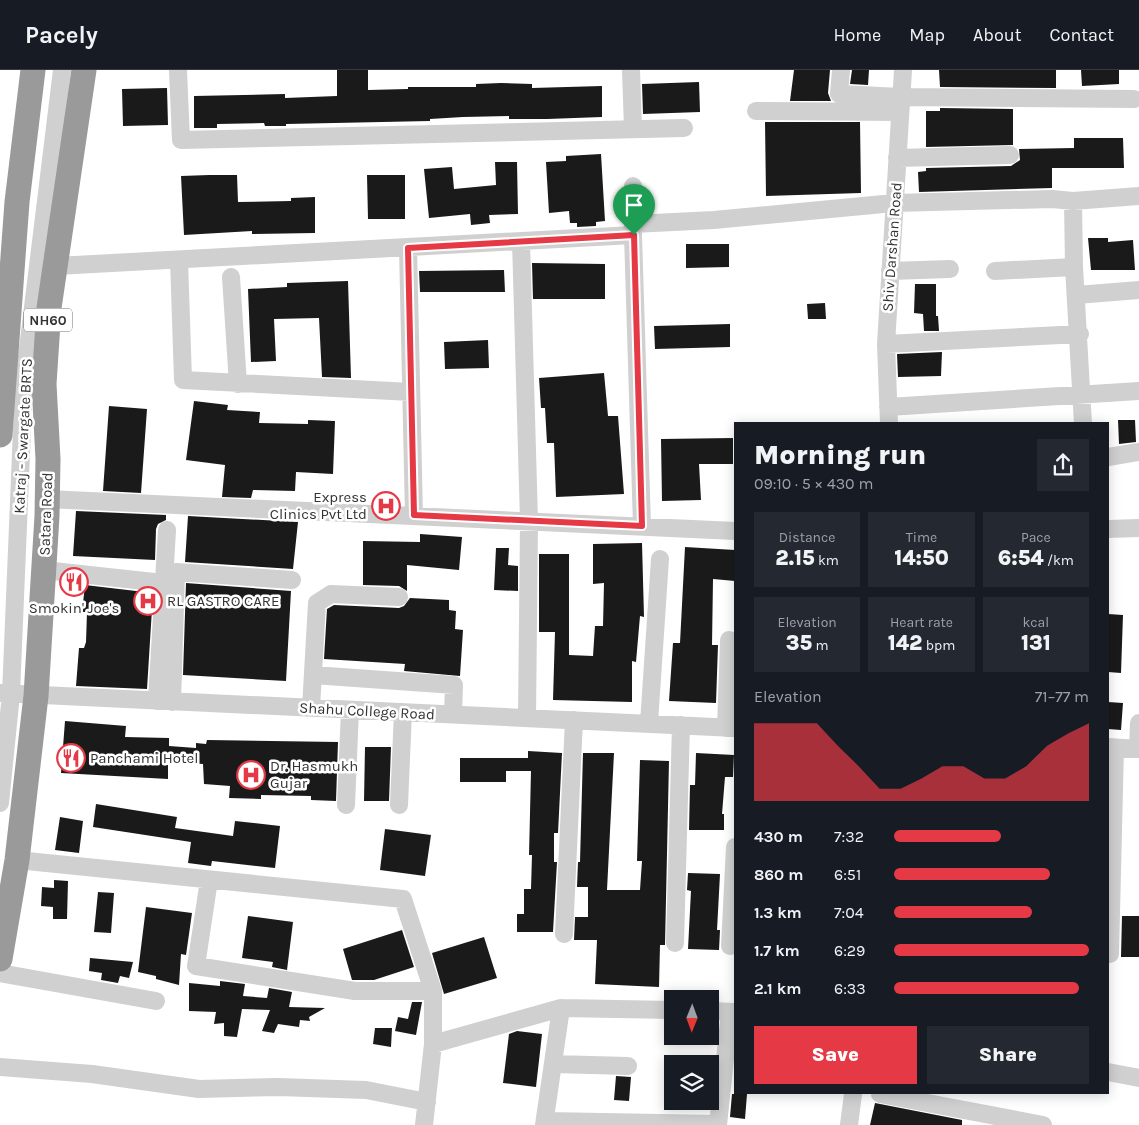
<!DOCTYPE html>
<html lang="en">
<head>
<meta charset="utf-8">
<style>
  :root { --surface:#171b24; --page:#242831; --text:#f1f3f6; --muted:#9ea1a6; --line:#363941; --accent:#e63946 }
  body { margin:0; font-family:Karla,sans-serif; background:var(--page); color:var(--text); height:100vh; display:flex; flex-direction:column; font-size:19px; white-space:nowrap }
  * { box-sizing:border-box; margin:0 }
  p { font-size:16px; color:var(--muted) }
  .icon { flex:none; width:28px; height:28px; fill:none; stroke:currentColor; stroke-width:2; stroke-linecap:round; stroke-linejoin:round }
  .map { position:relative; flex:1; overflow:hidden }
  .drawer { position:absolute; left:734px; top:352px; width:375px; height:672px; display:flex; flex-direction:column; background:var(--surface); border-radius:0px; box-shadow:0 2px 12px #0003 }
  .drawer>* { flex:none }
  .needle { width:32px; rotate:181deg }
  .controls { position:absolute; left:664px; top:920px; display:grid; gap:10px }
  .controls a { display:grid; place-items:center; width:55px; height:55px; border-radius:0px; background:var(--surface); box-shadow:0 2px 12px #0003; font-size:25px }
  .pin { position:absolute; display:grid; place-items:center; width:42px; height:42px; color:#fff; margin:-51px -21px; border-radius:50% 50% 50% 0; rotate:-45deg; box-shadow:0 0 5px #0007 }
  .pin .icon { rotate:45deg }
  .round { display:grid; place-items:center; flex:none; width:52px; height:52px; border-radius:0px; background:var(--page) }
  .headline { display:flex; align-items:center; justify-content:space-between; height:85px; padding:0 20px }
  h1 { font-size:28px; font-weight:800; line-height:38px }
  .figures { display:grid; grid-template-columns:repeat(3,1fr); gap:8px; height:85px; padding:5px 20px }
  .figures div { display:grid; align-content:center; border-radius:0px; background:var(--page); text-align:center }
  .figures b { font-size:21px; font-weight:800 }
  .figures small { font-size:14px; font-weight:400 }
  .figures p { font-size:14px }
  .chart { height:140px; padding:10px 20px }
  .chart p { display:flex; justify-content:space-between }
  .chart svg { width:100%; height:90px; margin-top:5px; fill:var(--accent); opacity:.7 }
  .button { display:flex; gap:10px; margin-top:auto; padding:10px 20px }
  .button a { flex:1; height:58px; border-radius:0px; background:var(--accent); color:#fff; font-size:20px; font-weight:800; line-height:58px; text-align:center }
  .button a+a { background:var(--page); color:var(--text) }
  ul { padding:0 20px; list-style:none; font-size:16px }
  li { display:grid; grid-template-columns:80px 60px 1fr; align-items:center; height:38px }
  li i { height:12px; border-radius:6px; background:var(--accent) }
  header { display:flex; align-items:center; gap:30px; box-sizing:border-box; height:70px; padding:0 25px; background:var(--surface); border-bottom:1px solid var(--line) }
  header strong { font-size:24px }
  nav { display:flex; gap:28px; margin-inline-start:auto; font-size:18px }
  .map>svg:first-child { display:block }
  .building { fill:#1a1a1a }
  .lines { fill:none; stroke-linecap:round; stroke-linejoin:round }
  .minor { stroke:#d0d0d0; stroke-width:18 }
  .highway { stroke:#9a9a9a; stroke-width:25 }
  .route-casing { stroke:#fff; stroke-width:10 }
  .route { stroke:#e63946; stroke-width:6 }
  .labels { text-anchor:middle; stroke-width:5; stroke-linejoin:round; paint-order:stroke }
  .shield { fill:#fff; stroke:#707070; stroke-width:1 }
  .shield-label { font-size:14px; font-weight:bold; fill:#333 }
  .street-label { font-size:15px; fill:#333; stroke:#fff }
  .poi-label { font-size:15px; fill:#333; stroke:#fff; text-anchor:start }
</style>
</head>
<body>
<header>
<strong>Pacely</strong>
<nav><a>Home</a><a>Map</a><a>About</a><a>Contact</a></nav>
</header>
<div class="map">
<svg width="1139" height="1055" viewBox="0 0 1139 1055">
  <rect width="100%" height="100%" fill="#fff"/>
  <path class="building" d="M337 0H368V20L408 19V17H476V14L501 13 532 14V18L602 16V47L547 49H509V46L463 47 430 49V51L286 54V56H265L264 53 217 54V58H194V26L285 24V28L337 26Z
    M794 0H830L828 23 831 31H790Z
    M852 0H869L868 15 850 14Z
    M939 0H1056V18L940 17Z
    M1081 0H1119V14L1082 16Z
    M699 12 700 42 643 44 642 14Z
    M167 18 168 55 123 56 122 19Z
    M940 38 1013 39V75L926 77V41H940Z
    M765 52H860L861 123 766 126Z
    M1074 68H1123L1124 98H1052V118L919 122 918 102 926 101V98L1011 96 1020 90 1019 79 1074 78Z
    M601 84 605 151 596 152V156L577 157V153H570L569 141 549 143 546 92 566 91V86Z
    M495 92H517L518 144 489 145 490 153 471 155 470 144 429 148 424 99 452 97 454 119 496 115Z
    M209 105H237L238 132 291 131V128L315 127V163L252 164V161L184 165 181 106Z
    M367 105H405V149H368Z
    M1088 168H1108V172L1133 170 1135 200H1091Z
    M686 174H729V197L686 198Z
    M532 193 605 194V229H533Z
    M504 200 505 222H420L419 201Z
    M348 211 351 308 322 307 319 248 274 249 276 291 251 292 248 219 287 217V213Z
    M915 214H936V246H938L939 261H924L923 244 914 243Z
    M825 233 826 249H808L807 234Z
    M730 254V277L655 279 654 256Z
    M488 270 489 298 445 299 444 272Z
    M942 282 941 306 898 307 897 284Z
    M604 303 608 346H618L624 424 556 427 554 373H547L545 338H541L539 308Z
    M194 331 228 335 227 340 260 342 259 353 308 354V350L335 351 333 404 296 402 295 421 253 420 251 428 222 427 225 395 186 390Z
    M109 336 147 339 141 423 103 421Z
    M1118 350H1135L1136 372 1119 374Z
    M733 368V394H699L701 430 662 431 661 369Z
    M76 441 166 445V450L158 454 156 459 155 490 73 486Z
    M188 446 298 452 293 499 185 492Z
    M420 464 462 467 459 500 407 495V521L399 516 363 515V471L420 472Z
    M642 473 644 547 640 546 636 592 632 591V632L553 630 555 562H539V484H569V585L593 586 595 556H603L604 513 593 514V474Z
    M685 477 735 480V511L713 509 712 575H718L716 633 669 631 673 573H680Z
    M496 478H509L508 495 518 496V521L494 520Z
    M186 513 291 521 286 611 183 605Z
    M85 515 153 523 147 619 76 616 79 578H84L86 572 87 542H82Z
    M410 528 449 530V540L456 541 455 559 463 560 460 606 404 601 405 594 324 589 327 539 334 535 399 538 404 536Z
    M1108 544 1123 545 1121 603 1108 602Z
    M1108 632 1123 633 1121 660 1108 659Z
    M65 651 126 656 125 667 169 668V676L196 678V673L206 674 207 670 338 672 336 731 311 730V726L261 725V729L229 728 230 716 204 714 203 694 168 692V709L61 703Z
    M365 677H391L389 731H364Z
    M528 681 562 683 558 763H554V792H557L553 862H517V844H524V819H531L532 785H529L531 701H506V712H460V688H528Z
    M583 683H614L607 820H640L642 791H637L640 690 669 691 665 875H660L659 917 595 914 597 870H574L575 847H588V817H577L578 792H580Z
    M696 683 734 685 733 707H725L722 744H724V760H689L690 715H695Z
    M96 734 177 747 175 758 233 766 235 751 280 756 275 798 212 791 211 796 188 793 191 772 93 757Z
    M60 747 83 751 79 783 55 780Z
    M385 759 431 765 425 806 380 800Z
    M688 803 720 804 717 860H720L719 880 688 879 691 821 687 820Z
    M54 810 68 811 67 849H53V837L41 836 42 817 54 818Z
    M98 822 114 823 111 863 94 862Z
    M146 837 192 843 186 885 181 884 179 915 156 909V906L138 902Z
    M248 846 293 852 287 900 272 897 273 892 242 888Z
    M1122 846H1139V887H1121Z
    M402 860 414 897 374 910H352L343 879Z
    M484 867 497 908 444 924 432 883Z
    M90 888 133 892 129 908 120 906 118 913 101 910 102 903 89 901Z
    M220 911 245 914 243 926 267 928 269 918 292 922 289 937 325 938 309 947 310 951 300 950 299 957 278 954 274 963 262 961 270 940 242 939 237 967 224 966V953L214 954 216 942 189 941V913L220 916Z
    M412 932H422L416 965 395 961 398 947 408 949Z
    M375 958H392L391 977 373 974Z
    M517 961 542 964 536 1017 503 1013 509 964Z
    M616 1006 631 1007 629 1031 614 1030Z
    M732 1024H747L745 1049 730 1047Z
    M875 1033 962 1050V1055H870Z"/>
  <g class="lines">
    <path class="minor" d="M178 0 181 70 684 58
      M631 0 633 59
      M841 0 839 24 901 27 1134 29
      M756 41 900 42
      M897 88 1010 85
      M633 116V165
      M1073 131 1074 197 1083 354
      M633 154 714 150 894 133 1052 129 1073 131 1139 126
      M521 171 529 451 527 648
      M408 178 414 445
      M179 190 183 310 411 322
      M56 196 633 165 642 456
      M890 201 950 199
      M995 201 1074 197
      M231 207 238 314
      M1077 225 1139 220
      M886 274 1080 264
      M888 337 1139 321
      M889 354 886 274 903 0
      M1108 387 1139 382
      M47 429 735 461
      M1108 459 1139 458
      M44 500 163 513
      M313 605 454 615 453 644
      M0 623 735 658
      M157 631 167 460
      M172 632 176 502 292 510
      M311 638 317 533 331 524 399 527
      M649 653 660 489
      M726 658 729 570
      M1108 677 1139 679
      M1138 679 1139 653
      M0 733 11 624 24 311 62 0
      M346 735 350 640
      M399 735 403 642
      M17 790 403 829 433 921V974
      M209 810 196 896 355 921H433
      M564 864 574 650
      M675 873 681 655
      M730 876 735 777
      M1110 884 1115 678
      M0 903 156 931
      M710 941 735 942
      M553 994 628 996
      M0 997 92 1004 199 1019 278 1017 366 1020 427 1032
      M1108 1002 1139 1008
      M880 1024 1043 1055
      M545 1051 718 1054
      M424 1055 433 974 561 938 672 940
      M544 1055 561 938
      M718 1055 730 942
      M849 1055 853 1024"/>
    <path class="highway" d="M0 365 17 132 33 0
      M0 889 17 790 36 626 47 446 48 389 44 314 49 238 84 0"/>
  </g>
  <g class="lines">
    <defs>
      <path id="route" d="M634 165 642 456 414 445 408 178Z"/>
    </defs>
    <use href="#route" class="route-casing"/>
    <use href="#route" class="route"/>
  </g>
  <defs>
    <symbol id="hospital-ring" viewBox="-11 -11 22 22"><circle r="9.5" fill="#fff" stroke="#e63946" stroke-width="1.5"/><path d="M-5-5h3v3.5h4V-5h3V5h-3V1.5h-4V5h-3Z" fill="#e63946"/></symbol>
    <symbol id="restaurant-ring" viewBox="-11 -11 22 22"><circle r="9.5" fill="#fff" stroke="#e63946" stroke-width="1.5"/><path d="M-5-6h1v4h1v-4h1v4h1v-4h1v5L-1.5 .5V6h-2V.5L-5-1ZM5-6V6H3V1.5H1.5Q1.5-4 5-6Z" fill="#e63946"/></symbol>
  </defs>
  <g fill-rule="evenodd">
    <use href="#hospital-ring" x="370" y="420" width="32" height="32"/>
    <use href="#restaurant-ring" x="58" y="496" width="32" height="32"/>
    <use href="#hospital-ring" x="132" y="515" width="32" height="32"/>
    <use href="#restaurant-ring" x="55" y="672" width="32" height="32"/>
    <use href="#hospital-ring" x="235" y="689" width="32" height="32"/>
  </g>
  <g class="labels">
    <rect class="shield" x="24" y="238.5" width="48" height="23" rx="4"/>
    <g class="shield-label">
      <text x="48" y="255">NH60</text>
    </g>
    <g class="street-label">
      <text transform="translate(892 177) rotate(-86)" y="5">Shiv Darshan Road</text>
      <text transform="translate(23 366) rotate(-87)" y="5">Katraj - Swargate BRTS</text>
      <text transform="translate(46 444) rotate(-88)" y="5">Satara Road</text>
      <text transform="translate(367 641) rotate(3)" y="5">Shahu College Road</text>
    </g>
    <g class="poi-label">
      <text x="367" y="432" text-anchor="end">Express<tspan x="367" dy="17">Clinics Pvt Ltd</tspan></text>
      <text x="167" y="536">RL GASTRO CARE</text>
      <text x="74" y="543" text-anchor="middle">Smokin' Joe's</text>
      <text x="90" y="693">Panchami Hotel</text>
      <text x="270" y="701">Dr. Hasmukh<tspan x="270" dy="17">Gujar</tspan></text>
    </g>
  </g>
</svg>
<div class="controls">
<a><svg class="needle" viewBox="-14 -14 28 28"><path d="M0-13l5 13h-10z" fill="#e53935"/><path d="M0 13l5-13h-10z" fill="#9ea1a6"/></svg></a>
<a><svg class="icon" aria-label="layers" viewBox="0 0 24 24"><path d="M12 4l9 5-9 5-9-5zM3 14l9 5 9-5"/></svg></a>
</div>
<div class="pin" style="left:634px;top:165px;background:#1e9e55"><svg class="icon" aria-label="arrive" viewBox="0 0 24 24"><path d="M6 21V4h12l-3 4 3 4H6"/></svg></div>
<section class="drawer">
<div class="headline"><div><h1>Morning run</h1><p>09:10 · 5 × 430 m</p></div><a class="round"><svg class="icon" aria-label="share" viewBox="0 0 24 24"><path d="M12 15V3M7 8l5-5 5 5M5 13v7h14v-7"/></svg></a></div>
<div class="figures">
<div><p>Distance</p><b>2.15<small> km</small></b></div>
<div><p>Time</p><b>14:50</b></div>
<div><p>Pace</p><b>6:54<small> /km</small></b></div>
</div>
<div class="figures">
<div><p>Elevation</p><b>35<small> m</small></b></div>
<div><p>Heart rate</p><b>142<small> bpm</small></b></div>
<div><p>kcal</p><b>131</b></div>
</div>
<div class="chart"><p><span>Elevation</span>71–77 m</p>
<svg viewBox="0 0 160 44" preserveAspectRatio="none"><path d="M0 44V6L10 6L20 6L30 6L40 17L50 27L60 38L70 38L80 33L90 27L100 27L110 33L120 33L130 27L140 17L150 11L160 6V44z"/></svg>
</div>
<ul>
<li><b>430 m</b>7:32<i style="width:55%"></i></li>
<li><b>860 m</b>6:51<i style="width:80%"></i></li>
<li><b>1.3 km</b>7:04<i style="width:71%"></i></li>
<li><b>1.7 km</b>6:29<i style="width:100%"></i></li>
<li><b>2.1 km</b>6:33<i style="width:95%"></i></li>
</ul>
<div class="button"><a>Save</a><a>Share</a></div>
</section>
</div>
</body>
</html>
